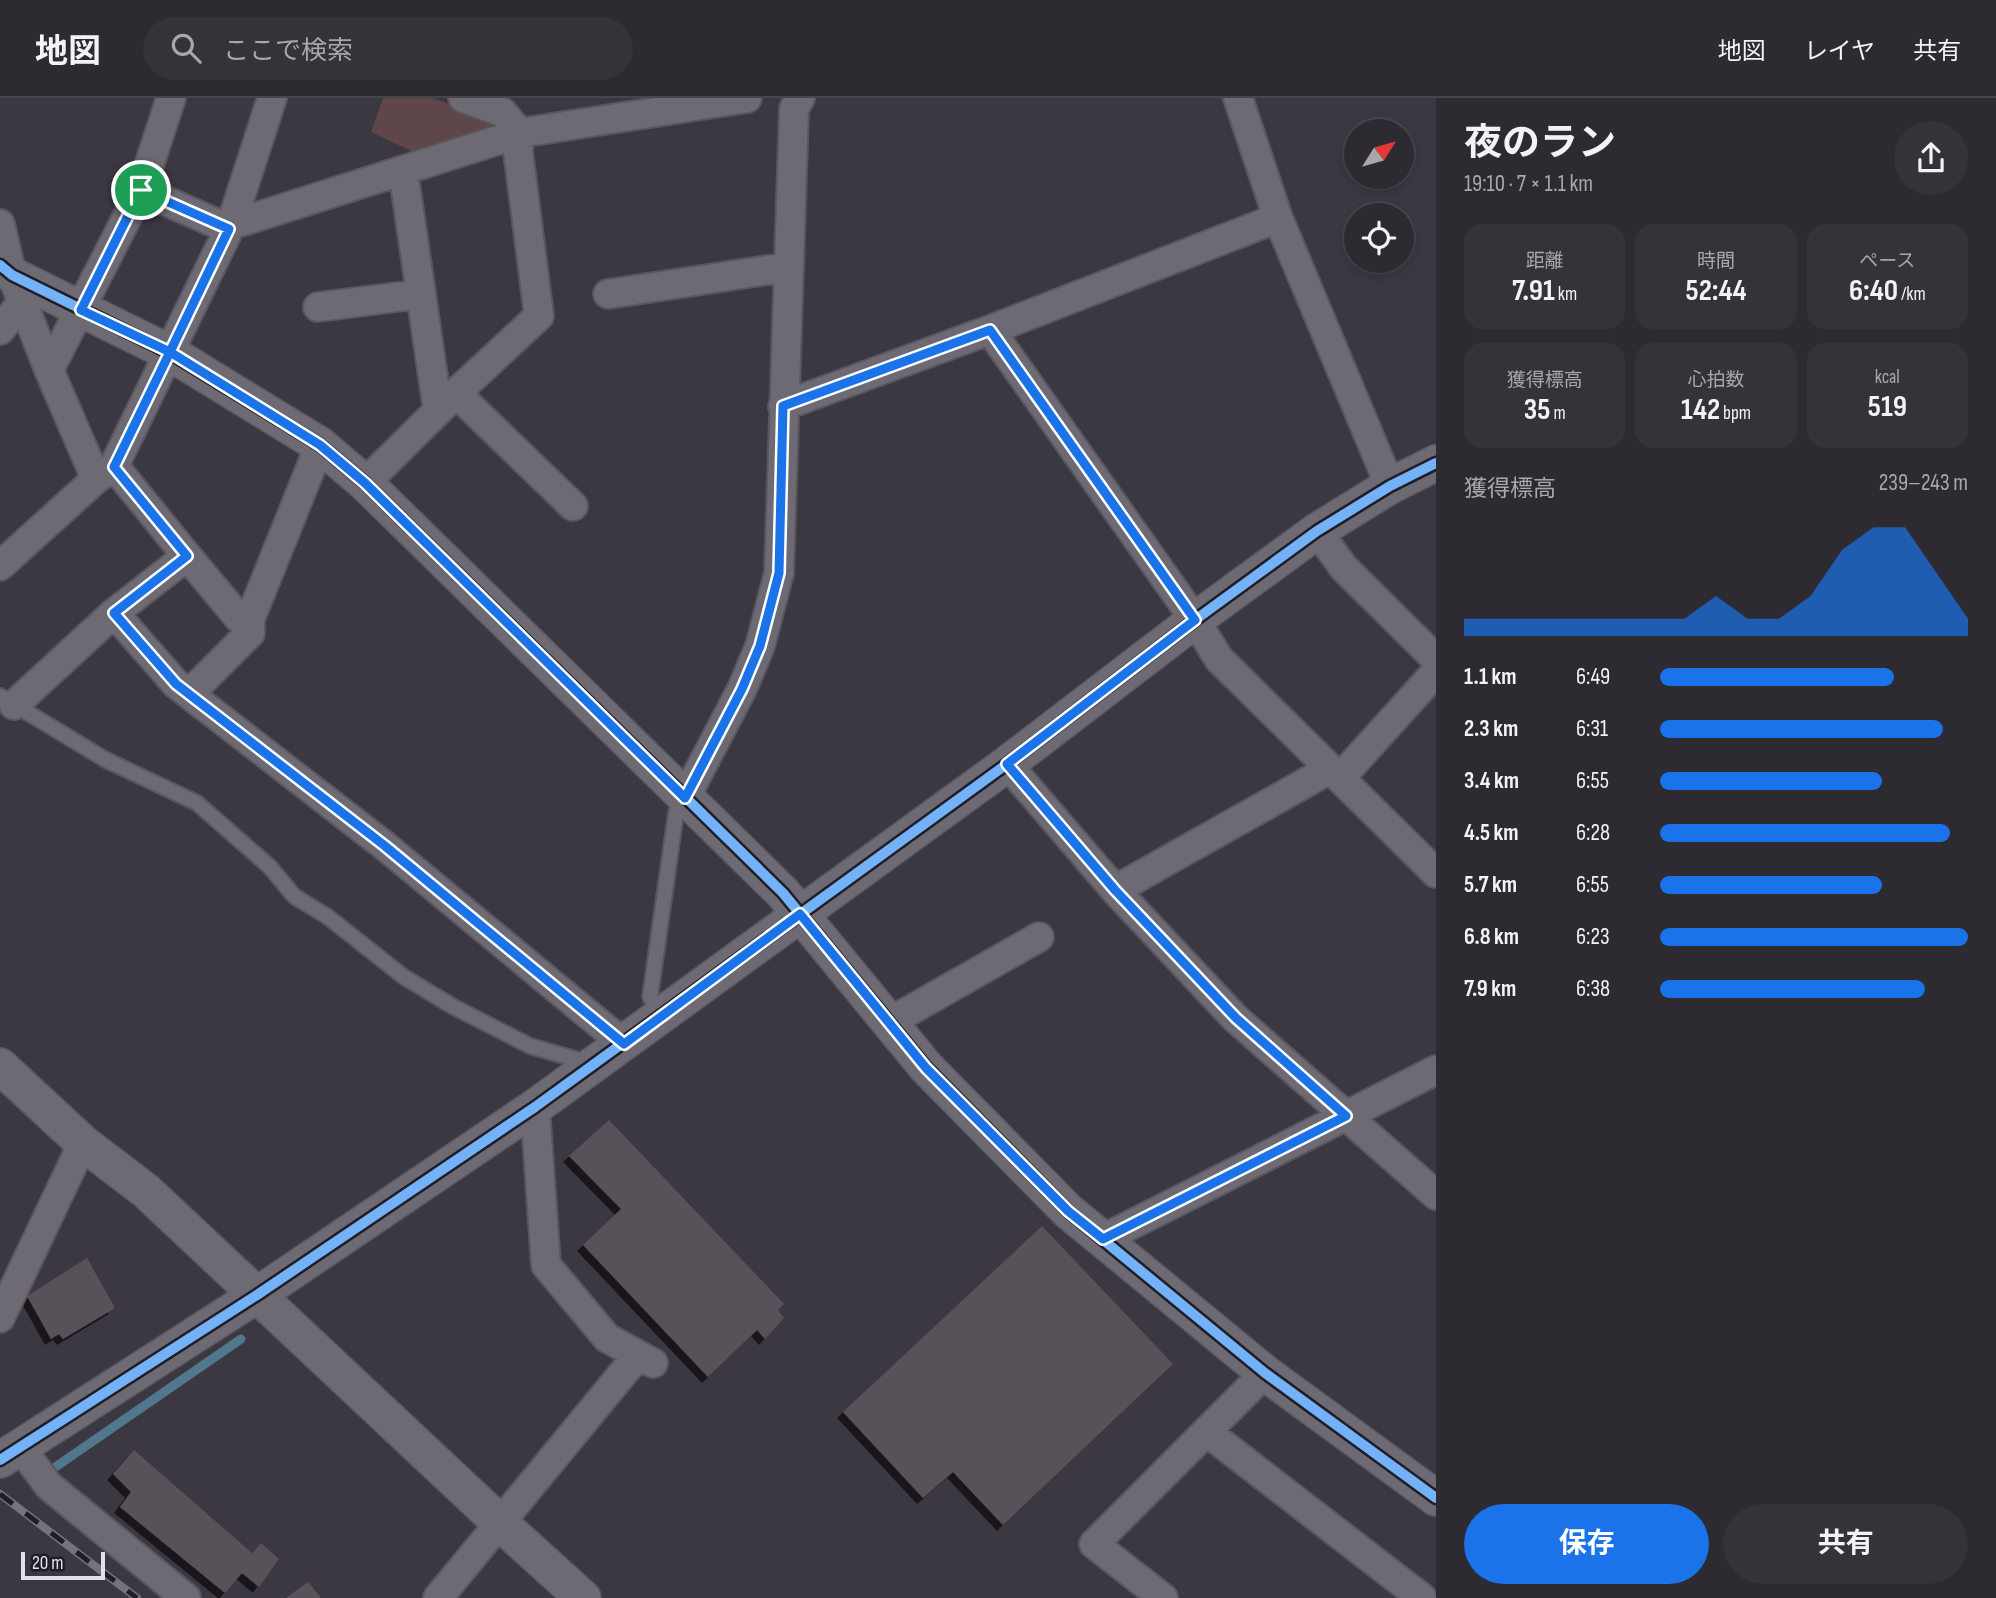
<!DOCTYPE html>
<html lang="ja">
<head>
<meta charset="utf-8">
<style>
  :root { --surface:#2d2a32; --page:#35323a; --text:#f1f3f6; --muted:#a7a7ac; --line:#48464d; --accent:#1a73e8 }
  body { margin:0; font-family:"Sofia Sans Condensed","Noto Sans JP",sans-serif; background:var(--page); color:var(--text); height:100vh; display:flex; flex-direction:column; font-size:26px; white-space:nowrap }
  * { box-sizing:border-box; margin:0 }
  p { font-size:23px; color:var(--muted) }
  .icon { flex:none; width:38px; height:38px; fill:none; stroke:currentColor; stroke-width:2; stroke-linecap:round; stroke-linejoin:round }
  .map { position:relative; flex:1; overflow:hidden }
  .drawer { display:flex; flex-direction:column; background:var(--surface); width:560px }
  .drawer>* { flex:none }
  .needle { width:46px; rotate:53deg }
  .fabs { position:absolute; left:1344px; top:21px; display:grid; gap:14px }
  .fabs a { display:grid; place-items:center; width:70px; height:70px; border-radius:50%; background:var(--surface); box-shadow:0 4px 10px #0003,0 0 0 2px var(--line); font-size:35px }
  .scale { position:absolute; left:21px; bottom:18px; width:84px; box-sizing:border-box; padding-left:7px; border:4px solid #e3dfec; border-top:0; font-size:19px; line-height:24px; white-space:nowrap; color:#e3dfec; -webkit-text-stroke:5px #201d26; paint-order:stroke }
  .pin { position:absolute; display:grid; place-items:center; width:60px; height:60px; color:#fff; margin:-30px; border:4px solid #fff; border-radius:50%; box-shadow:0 2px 7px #0007 }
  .round { display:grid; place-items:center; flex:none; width:74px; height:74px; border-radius:37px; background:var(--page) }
  .headline { display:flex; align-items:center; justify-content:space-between; height:119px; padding:0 28px }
  h1 { font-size:38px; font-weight:700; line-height:52px }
  .stats { display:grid; grid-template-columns:repeat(3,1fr); gap:10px; height:119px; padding:7px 28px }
  .stats div { display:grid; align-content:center; border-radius:18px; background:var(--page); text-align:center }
  .stats b { font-size:30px; font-weight:700 }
  .stats small { font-size:19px; font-weight:400 }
  .stats p { font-size:19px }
  .chart { height:196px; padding:14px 28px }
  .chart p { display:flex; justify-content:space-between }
  .chart svg { width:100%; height:126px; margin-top:7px; fill:var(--accent); opacity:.7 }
  .action { display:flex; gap:14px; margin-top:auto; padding:14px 28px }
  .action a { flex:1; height:80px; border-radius:42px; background:var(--accent); color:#fff; font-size:28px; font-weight:700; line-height:80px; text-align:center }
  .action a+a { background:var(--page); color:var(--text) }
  ul { padding:0 28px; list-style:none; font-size:23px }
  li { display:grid; grid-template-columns:112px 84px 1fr; align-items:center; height:52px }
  li i { height:18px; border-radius:9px; background:var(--accent) }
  header { display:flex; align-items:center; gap:42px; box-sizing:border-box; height:98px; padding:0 35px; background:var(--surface); border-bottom:2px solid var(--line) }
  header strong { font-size:33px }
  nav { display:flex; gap:38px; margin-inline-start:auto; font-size:24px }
  .search { width:490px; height:63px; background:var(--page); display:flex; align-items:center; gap:18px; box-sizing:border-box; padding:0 24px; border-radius:38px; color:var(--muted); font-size:26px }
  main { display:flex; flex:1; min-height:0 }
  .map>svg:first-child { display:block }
  .green { fill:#5f464a }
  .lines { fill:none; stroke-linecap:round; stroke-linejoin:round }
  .stream { stroke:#51778d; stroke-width:9 }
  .building { fill:#58515a; filter:url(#shadow) }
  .service-casing { stroke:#59565f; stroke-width:18 }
  .minor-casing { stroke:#59565f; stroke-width:32 }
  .tertiary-casing { stroke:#59565f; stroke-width:38 }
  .service { stroke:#6e6a73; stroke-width:14 }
  .minor { stroke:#6e6a73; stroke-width:28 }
  .tertiary { stroke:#6e6a73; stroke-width:35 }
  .rail-casing { stroke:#76737a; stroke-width:8 }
  .rail { stroke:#201d26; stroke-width:5; stroke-dasharray:16; stroke-linecap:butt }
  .cycleway-casing { stroke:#201d26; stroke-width:15 }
  .cycleway { stroke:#73b2f8; stroke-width:10 }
  .route-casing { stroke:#fff; stroke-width:14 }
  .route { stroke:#1a73e8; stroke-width:9 }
</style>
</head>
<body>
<header>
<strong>地図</strong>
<div class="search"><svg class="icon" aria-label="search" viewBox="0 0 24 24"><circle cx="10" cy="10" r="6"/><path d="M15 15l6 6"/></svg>ここで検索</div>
<nav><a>地図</a><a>レイヤ</a><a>共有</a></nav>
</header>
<main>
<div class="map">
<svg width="1436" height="1500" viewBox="0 0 1436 1500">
  <defs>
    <filter id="shadow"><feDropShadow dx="-6" dy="6" stdDeviation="0" flood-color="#0009"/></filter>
  </defs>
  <rect width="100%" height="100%" fill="#3c3842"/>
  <path class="green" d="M383 0H432L494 22 495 38 422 58 371 34Z"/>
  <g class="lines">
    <path class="stream" d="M54 1370 241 1241"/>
  </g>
  <path class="building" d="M609 1022 784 1206 778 1212 784 1220 765 1241 757 1232 708 1279 583 1147 621 1111 569 1058Z
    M1042 1128 1173 1266 1003 1427 953 1374 923 1400 843 1314Z
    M87 1160 115 1210 63 1241 59 1236 51 1241 27 1198Z
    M134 1352 252 1455 261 1445 279 1461 259 1489 242 1475 225 1495 120 1409 131 1394 113 1376Z
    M308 1484 321 1500H286Z"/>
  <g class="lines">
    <defs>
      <path id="service" d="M0 598 106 662 197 705 270 769 294 798 328 819 404 879 452 908 530 948 589 965
        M662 918 650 899 676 715 685 700"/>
      <path id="minor" d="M1238 0 1278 120 1390 388
        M403 72 438 313
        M141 92 229 131
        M0 126 12 177 49 272 96 381
        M231 127 520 35 747 0
        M608 196 788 169
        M318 209 421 196
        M0 232 23 203
        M990 232 1195 522 1219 561 1436 775
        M49 272 141 92 171 0
        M456 295 573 408
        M783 308 990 232 1278 120
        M114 368 187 458 114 515 176 586 385 748 624 946
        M365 385 456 295 539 218 518 53 520 35 502 14 463 0
        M1317 433 1344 470 1436 561
        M187 458 238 519 250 521V535L189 596
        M0 468 96 381 114 368 231 127 272 0
        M250 521 320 347
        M14 607 114 515
        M1007 666 1115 792 1235 920 1436 1097
        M1340 680 1436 574
        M685 700 742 591 760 548 779 475 794 11 800 0
        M1115 792 1330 671
        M888 925 1039 839
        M535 1009 546 1167 607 1240 653 1265
        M1103 1141 1436 972
        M0 1220 83 1045
        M1207 1334 1422 1500
        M20 1349 49 1388 186 1500
        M438 1500 638 1257
        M1163 1500 1094 1446 1265 1275"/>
      <path id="tertiary" d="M0 167 12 177 170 255 320 347 365 385 783 795 926 969 1068 1113 1265 1275 1436 1400
        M0 968 83 1045 146 1093 499 1424 583 1500
        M0 1362 257 1197 535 1009 1007 666 1195 522 1317 433 1390 388 1436 365"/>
    </defs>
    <use href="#service" class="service-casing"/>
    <use href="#minor" class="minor-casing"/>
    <use href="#tertiary" class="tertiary-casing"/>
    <use href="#service" class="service"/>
    <use href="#minor" class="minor"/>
    <use href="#tertiary" class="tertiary"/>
    <defs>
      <path id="rail" d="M0 1396 137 1500"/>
    </defs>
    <use href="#rail" class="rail-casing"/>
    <use href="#rail" class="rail"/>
    <defs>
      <path id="cycleway" d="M0 167 12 177 170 255 320 347 365 385 783 795 926 969 1068 1113 1265 1275 1436 1400
        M0 1362 257 1197 535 1009 1007 666 1195 522 1317 433 1390 388 1436 365"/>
    </defs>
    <use href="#cycleway" class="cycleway-casing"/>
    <use href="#cycleway" class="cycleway"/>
  </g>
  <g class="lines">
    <defs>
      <path id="route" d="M141 92 81 212 170 254 114 369 187 458 114 515 176 586 385 748 624 946 800 816 926 970 1068 1113 1103 1141 1346 1018 1236 920 1115 792 1007 666 1195 522 990 232 783 308 779 475 760 548 742 591 685 700 365 385 320 347 170 254 229 131 141 92"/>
    </defs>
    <use href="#route" class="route-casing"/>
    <use href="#route" class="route"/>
  </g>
</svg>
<div class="fabs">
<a><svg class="needle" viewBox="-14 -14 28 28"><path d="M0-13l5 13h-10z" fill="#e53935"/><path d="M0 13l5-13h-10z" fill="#a7a7ac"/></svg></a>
<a><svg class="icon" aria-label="locate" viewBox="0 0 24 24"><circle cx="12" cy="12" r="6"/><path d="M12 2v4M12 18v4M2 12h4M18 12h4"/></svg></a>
</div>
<div class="scale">20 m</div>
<div class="pin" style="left:141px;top:92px;background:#1e9e55"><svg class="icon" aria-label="arrive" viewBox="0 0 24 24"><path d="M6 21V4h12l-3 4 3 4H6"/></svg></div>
</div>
<section class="drawer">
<div class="headline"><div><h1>夜のラン</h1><p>19:10 · 7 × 1.1 km</p></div><a class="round"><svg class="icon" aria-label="share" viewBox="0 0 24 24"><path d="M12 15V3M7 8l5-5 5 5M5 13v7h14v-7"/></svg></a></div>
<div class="stats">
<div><p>距離</p><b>7.91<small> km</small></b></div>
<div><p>時間</p><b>52:44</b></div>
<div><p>ペース</p><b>6:40<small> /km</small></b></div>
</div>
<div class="stats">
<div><p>獲得標高</p><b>35<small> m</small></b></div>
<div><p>心拍数</p><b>142<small> bpm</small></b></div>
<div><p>kcal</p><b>519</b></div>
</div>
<div class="chart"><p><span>獲得標高</span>239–243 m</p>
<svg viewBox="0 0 160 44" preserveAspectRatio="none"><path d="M0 44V38L10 38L20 38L30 38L40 38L50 38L60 38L70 38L80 30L90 38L100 38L110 30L120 14L130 6L140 6L150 22L160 38V44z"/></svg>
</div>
<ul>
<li><b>1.1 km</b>6:49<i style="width:76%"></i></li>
<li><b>2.3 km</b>6:31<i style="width:92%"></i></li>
<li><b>3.4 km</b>6:55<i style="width:72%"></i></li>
<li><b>4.5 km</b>6:28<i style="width:94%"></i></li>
<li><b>5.7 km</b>6:55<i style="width:72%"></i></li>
<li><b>6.8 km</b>6:23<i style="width:100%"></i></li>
<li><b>7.9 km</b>6:38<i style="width:86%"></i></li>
</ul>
<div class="action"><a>保存</a><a>共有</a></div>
</section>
</main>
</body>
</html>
